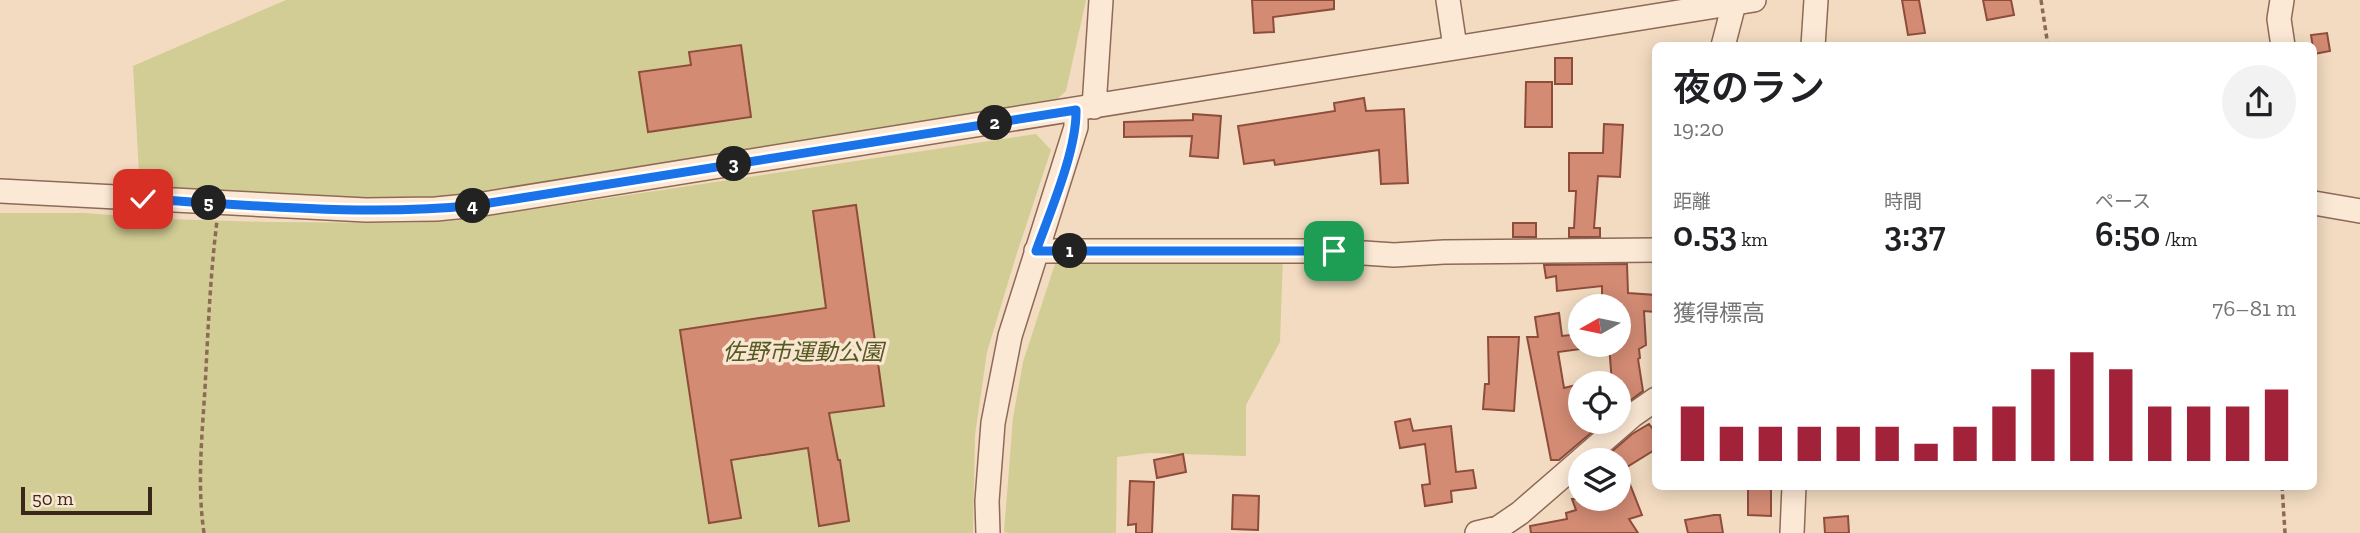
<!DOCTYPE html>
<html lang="ja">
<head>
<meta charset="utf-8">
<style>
  :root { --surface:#fff; --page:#f2f2f2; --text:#202124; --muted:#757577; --accent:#a12239 }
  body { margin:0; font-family:"Zilla Slab","Noto Sans JP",serif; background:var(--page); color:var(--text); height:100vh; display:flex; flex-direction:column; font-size:26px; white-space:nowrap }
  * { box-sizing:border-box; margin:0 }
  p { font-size:23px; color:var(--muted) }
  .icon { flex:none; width:38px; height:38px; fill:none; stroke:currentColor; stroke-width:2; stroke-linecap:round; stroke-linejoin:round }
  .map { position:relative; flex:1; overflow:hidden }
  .drawer { position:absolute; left:1652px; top:42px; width:665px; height:448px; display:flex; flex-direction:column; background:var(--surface); border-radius:10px; box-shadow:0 4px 18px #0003 }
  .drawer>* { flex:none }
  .needle { width:46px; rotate:261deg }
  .buttons { position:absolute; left:1568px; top:294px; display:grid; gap:14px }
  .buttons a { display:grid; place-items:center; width:63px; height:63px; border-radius:50%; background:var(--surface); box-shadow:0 4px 18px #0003; font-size:35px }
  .scale { position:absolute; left:21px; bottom:18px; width:131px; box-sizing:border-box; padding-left:7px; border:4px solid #3b261c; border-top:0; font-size:19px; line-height:24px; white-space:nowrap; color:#3b261c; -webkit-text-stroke:5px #f8e6d1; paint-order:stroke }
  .pin { position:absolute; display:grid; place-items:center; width:60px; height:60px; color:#fff; margin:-30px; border-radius:14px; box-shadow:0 4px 10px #0006 }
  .km { position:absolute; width:35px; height:35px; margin:-18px; border-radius:50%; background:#222; color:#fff; font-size:19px; line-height:35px; text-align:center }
  .round { display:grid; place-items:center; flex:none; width:74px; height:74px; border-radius:37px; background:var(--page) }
  .headline { display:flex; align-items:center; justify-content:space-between; height:119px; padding:0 21px }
  h1 { font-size:38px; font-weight:600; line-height:52px }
  .metrics { display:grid; grid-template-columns:repeat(3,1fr); gap:10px; height:119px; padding:7px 21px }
  .metrics div { display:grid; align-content:center }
  .metrics b { font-size:35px; font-weight:600 }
  .metrics small { font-size:19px; font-weight:400 }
  .metrics p { font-size:19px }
  .chart { height:196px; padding:14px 21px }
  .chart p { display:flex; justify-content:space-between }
  .chart svg { width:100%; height:126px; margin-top:7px; stroke:var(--accent); stroke-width:6 }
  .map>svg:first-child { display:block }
  .green { fill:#d1cd94 }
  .building { fill:#d38b74; stroke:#8e4d3b; stroke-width:2 }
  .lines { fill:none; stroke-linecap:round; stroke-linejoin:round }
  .minor-casing { stroke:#8d6a57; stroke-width:26 }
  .path { stroke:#8d6a57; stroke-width:3.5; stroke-dasharray:5 3.5; stroke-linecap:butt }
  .minor { stroke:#fce9d5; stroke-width:23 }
  .route-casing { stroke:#fff; stroke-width:14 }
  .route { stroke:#1a73e8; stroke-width:9 }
  .labels { text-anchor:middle; stroke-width:7; stroke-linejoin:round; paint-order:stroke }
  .park-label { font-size:23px; font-style:italic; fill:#555921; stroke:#f8e6d1 }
</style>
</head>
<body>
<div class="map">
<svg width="2360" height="533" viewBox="0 0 2360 533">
  <rect width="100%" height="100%" fill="#f2dbc1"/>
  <path class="green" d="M286 0H1086L1066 91 1054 102 504 191 414 201 140 190 133 66Z
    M1036 134 1051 150 1016 256 987 352 975 435 973 533H0V213H84L167 219 268 222 402 223 454 221Z
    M1062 256H1283L1280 342 1246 405V456L1149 453 1117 457 1116 533H1009L1004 532 1013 418 1023 362 1055 264Z"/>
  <path class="building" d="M1252 0H1334V9L1273 17 1274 32 1254 33Z
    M1902 0H1919L1925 33 1908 35Z
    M1983 0H2011L2014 15 1987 20Z
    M2327 33 2330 51 2314 54 2311 35Z
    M741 45 751 117 648 132 639 72 691 65 689 52Z
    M1555 58H1572V84H1555Z
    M1526 82H1552V127H1525Z
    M1364 98 1366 111 1404 109 1408 183 1381 184 1379 150 1275 165 1274 160 1244 164 1238 126 1335 111 1334 103Z
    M1193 114 1221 116 1218 158 1190 156 1192 136 1124 137V122L1193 120Z
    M1604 124 1623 125 1620 177 1598 176 1594 228H1600V237H1569V228H1574L1576 191H1569V153H1603Z
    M856 205 884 406 829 413 838 460H840L849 521 819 526 808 448 731 460 741 518 709 523 680 330 826 308 813 211Z
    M1513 223H1536V237H1513Z
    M1627 264 1628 293 1656 295 1655 312 1644 311 1646 345 1639 349 1640 358 1638 359 1643 391 1620 408 1619 383H1612L1609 345H1619V303H1602V286L1557 291 1556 276 1546 278 1544 265Z
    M1559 313 1562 336 1579 334 1581 349 1558 352 1564 388 1580 384V422H1604L1559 460H1551L1527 337H1538L1535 317Z
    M1488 337H1519L1514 411 1483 409 1485 384H1489Z
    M1410 419 1413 431 1451 426 1456 472 1473 470 1476 488 1451 491 1452 502 1425 506 1422 485 1430 484 1425 444 1400 448 1395 422Z
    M1649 424 1656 433V449L1624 469 1642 515 1629 519 1638 533H1531L1530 526 1567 519 1566 513 1576 510 1572 499H1619V460H1602L1632 434Z
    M1183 454 1186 472 1157 478 1154 460Z
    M1130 481 1154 482 1152 533H1136V524L1128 525Z
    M1748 486H1771V516L1748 515Z
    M1233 495 1259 496 1258 530 1232 529Z
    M1714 515H1720L1723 533H1688L1685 520Z
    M1848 516 1849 533H1825L1824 518Z"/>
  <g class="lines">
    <defs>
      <path id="minor" d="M1448 0 1455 47
        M2282 0 2279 19 2283 46
        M1723 46 1735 0
        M1813 46 1816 0
        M1094 107 1101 0
        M0 191 366 210 436 209 477 205 1754 0
        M2314 203 2360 211
        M1036 251H1334L1394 255 1444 252 1656 250
        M1581 460 1633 415 1656 399
        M988 533 987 501 993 423 1010 336 1076 127V110
        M1477 533 1498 528 1520 513 1580 461
        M1792 533 1794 486"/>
    </defs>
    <use href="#minor" class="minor-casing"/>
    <path class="path" d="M2041 0 2048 46
      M2282 486 2285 533
      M204 533C197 486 202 436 205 388 208 332 210 277 217 221"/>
    <use href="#minor" class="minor"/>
  </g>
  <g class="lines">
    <defs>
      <path id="route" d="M143 199C253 205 367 217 477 205L1076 110C1077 150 1050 212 1036 251H1334"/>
    </defs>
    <use href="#route" class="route-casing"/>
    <use href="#route" class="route"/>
  </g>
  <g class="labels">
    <g class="park-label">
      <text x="803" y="360">佐野市運動公園</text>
    </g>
  </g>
</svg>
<div class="buttons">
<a><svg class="needle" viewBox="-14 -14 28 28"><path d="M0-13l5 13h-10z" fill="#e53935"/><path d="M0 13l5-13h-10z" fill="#757577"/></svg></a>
<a><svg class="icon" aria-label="locate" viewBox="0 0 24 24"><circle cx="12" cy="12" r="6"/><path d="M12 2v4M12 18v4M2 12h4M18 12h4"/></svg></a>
<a><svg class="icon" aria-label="layers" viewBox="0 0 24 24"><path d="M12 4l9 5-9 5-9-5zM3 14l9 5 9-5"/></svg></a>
</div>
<div class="scale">50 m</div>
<div class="pin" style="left:1334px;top:251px;background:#1e9e55"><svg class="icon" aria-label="arrive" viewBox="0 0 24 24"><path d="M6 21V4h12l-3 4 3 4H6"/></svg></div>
<div class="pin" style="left:143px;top:199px;background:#d93025"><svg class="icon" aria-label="check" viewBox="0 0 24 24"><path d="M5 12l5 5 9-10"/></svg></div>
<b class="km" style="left:1070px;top:251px">1</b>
<b class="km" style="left:995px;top:123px">2</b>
<b class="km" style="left:734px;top:164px">3</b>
<b class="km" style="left:473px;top:206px">4</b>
<b class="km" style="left:209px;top:203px">5</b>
<section class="drawer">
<div class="headline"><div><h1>夜のラン</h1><p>19:20</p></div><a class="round"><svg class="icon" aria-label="share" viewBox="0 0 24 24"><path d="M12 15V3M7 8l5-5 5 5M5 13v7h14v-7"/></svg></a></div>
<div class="metrics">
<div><p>距離</p><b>0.53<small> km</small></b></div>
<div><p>時間</p><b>3:37</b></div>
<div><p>ペース</p><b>6:50<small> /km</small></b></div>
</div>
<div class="chart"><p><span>獲得標高</span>76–81 m</p>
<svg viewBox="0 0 160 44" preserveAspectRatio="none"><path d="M5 44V25M15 44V32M25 44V32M35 44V32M45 44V32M55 44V32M65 44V38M75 44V32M85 44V25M95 44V12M105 44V6M115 44V12M125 44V25M135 44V25M145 44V25M155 44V19"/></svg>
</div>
</section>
</div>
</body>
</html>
